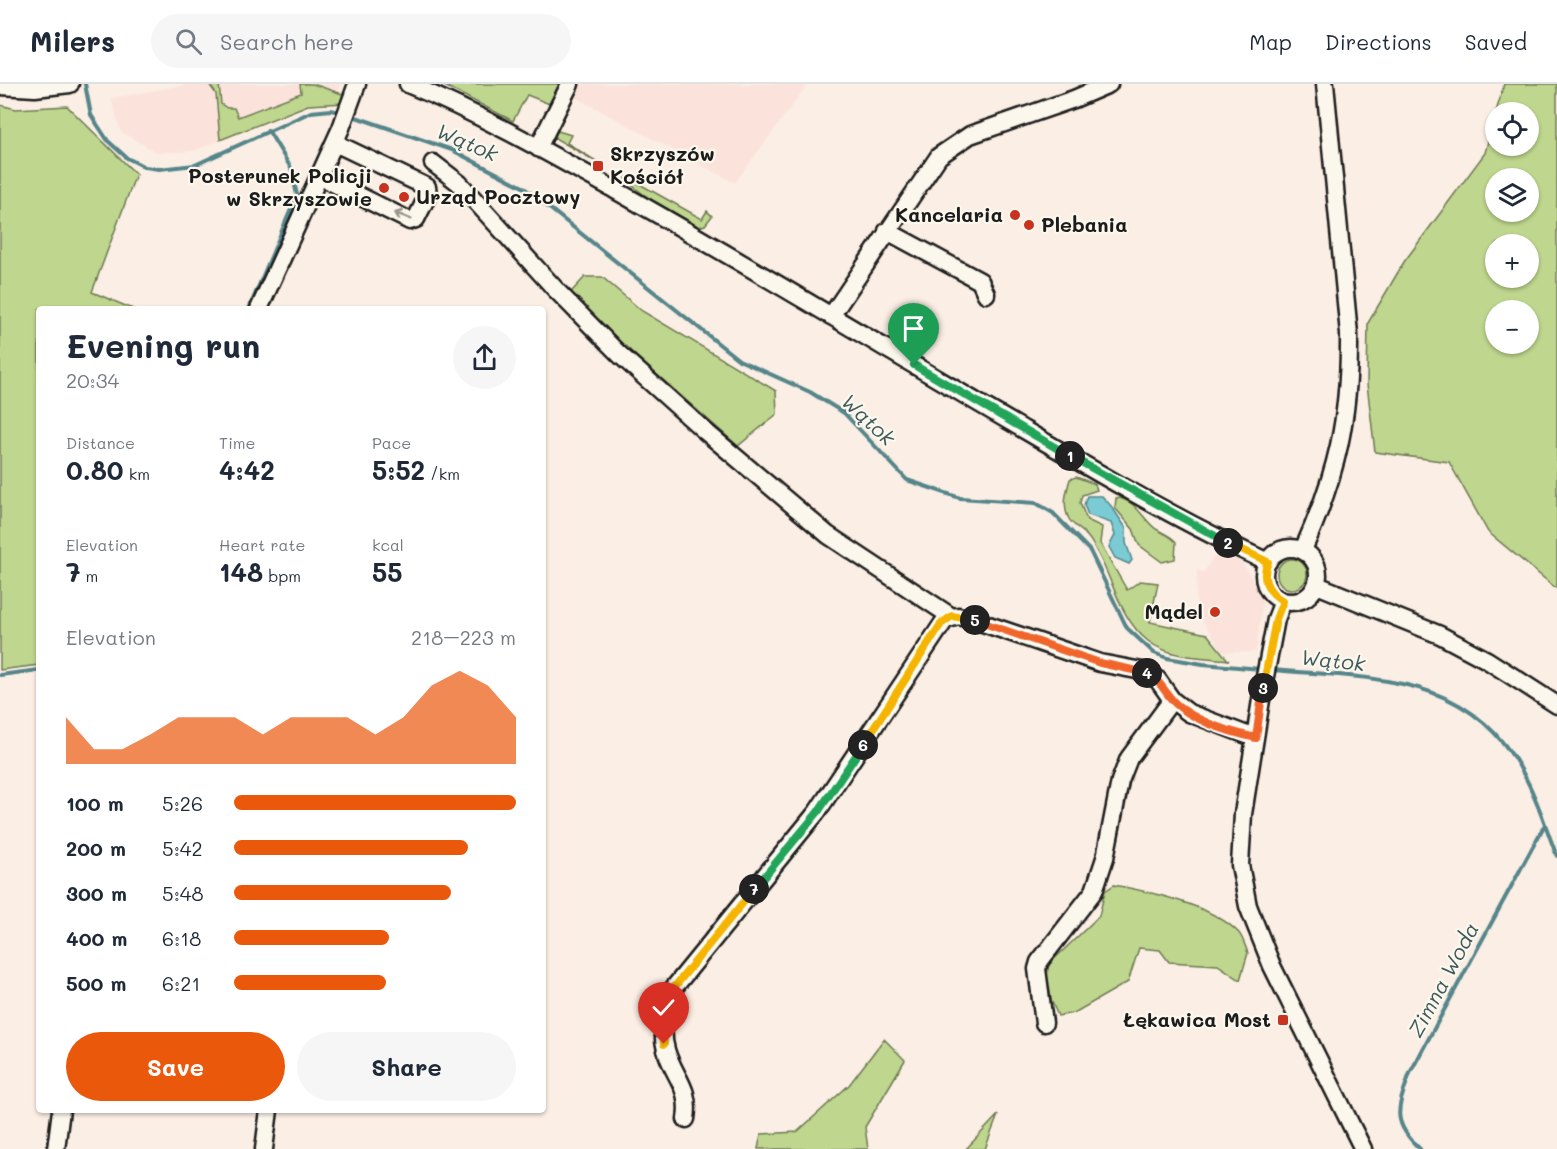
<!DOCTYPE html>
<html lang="en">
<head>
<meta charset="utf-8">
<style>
  :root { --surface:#fff; --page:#f6f6f7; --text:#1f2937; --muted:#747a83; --line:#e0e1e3; --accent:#ea580c }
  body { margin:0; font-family:Mali,sans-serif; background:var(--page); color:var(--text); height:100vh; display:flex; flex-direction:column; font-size:22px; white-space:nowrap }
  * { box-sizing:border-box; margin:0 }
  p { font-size:20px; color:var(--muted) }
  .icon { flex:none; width:33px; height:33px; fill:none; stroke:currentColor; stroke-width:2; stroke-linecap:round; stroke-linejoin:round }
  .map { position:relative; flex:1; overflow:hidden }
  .side { position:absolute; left:36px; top:222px; width:510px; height:807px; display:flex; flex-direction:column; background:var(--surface); border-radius:6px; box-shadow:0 2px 4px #0004 }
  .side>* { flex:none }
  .tools { position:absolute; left:1485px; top:18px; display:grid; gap:12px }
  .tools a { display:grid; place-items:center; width:54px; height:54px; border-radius:50%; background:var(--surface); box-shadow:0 2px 4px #0004; font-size:30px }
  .pin { position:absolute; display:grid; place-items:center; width:51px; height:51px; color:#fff; margin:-62px -26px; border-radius:50% 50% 50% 0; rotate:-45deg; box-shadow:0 0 6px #0007 }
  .pin .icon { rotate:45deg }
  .km { position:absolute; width:30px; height:30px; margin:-15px; border-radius:50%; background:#222; color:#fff; font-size:16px; line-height:30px; text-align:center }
  .round { display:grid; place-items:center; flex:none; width:63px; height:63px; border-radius:32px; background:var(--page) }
  .summary { display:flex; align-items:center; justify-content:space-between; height:102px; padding:0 30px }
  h1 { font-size:33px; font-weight:800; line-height:45px }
  .figures { display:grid; grid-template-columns:repeat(3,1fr); gap:9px; height:102px; padding:6px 30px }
  .figures div { display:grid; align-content:center }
  .figures b { font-size:26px; font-weight:800 }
  .figures small { font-size:16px; font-weight:400 }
  .figures p { font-size:16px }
  .chart { height:168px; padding:12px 30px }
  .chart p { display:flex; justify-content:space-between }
  .chart svg { width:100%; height:108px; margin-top:6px; fill:var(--accent); opacity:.7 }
  .action { display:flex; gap:12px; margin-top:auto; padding:12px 30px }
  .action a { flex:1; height:69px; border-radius:36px; background:var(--accent); color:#fff; font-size:24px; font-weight:800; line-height:69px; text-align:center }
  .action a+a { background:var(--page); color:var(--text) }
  ul { padding:0 30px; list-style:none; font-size:20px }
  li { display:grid; grid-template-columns:96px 72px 1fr; align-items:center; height:45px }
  li i { height:15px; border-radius:8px; background:var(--accent) }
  header { display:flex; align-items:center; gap:36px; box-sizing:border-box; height:84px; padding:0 30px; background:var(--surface); border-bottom:2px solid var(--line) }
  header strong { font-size:28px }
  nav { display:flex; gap:33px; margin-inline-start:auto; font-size:21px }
  .search { width:420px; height:54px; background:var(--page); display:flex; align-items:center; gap:15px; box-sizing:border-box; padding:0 21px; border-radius:33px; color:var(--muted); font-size:22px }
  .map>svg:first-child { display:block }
  .built { fill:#fbe3db }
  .green { fill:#bed68d; stroke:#6d7954; stroke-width:1.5; fill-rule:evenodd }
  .water { fill:#7acbd4; stroke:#54858a; stroke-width:1.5 }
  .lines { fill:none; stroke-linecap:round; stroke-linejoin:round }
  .stream { stroke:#54858a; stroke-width:4 }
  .minor-casing { stroke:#1c1c1c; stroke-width:21 }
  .minor { stroke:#fbf7ec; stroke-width:16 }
  .oneway { stroke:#97948e }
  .split-1-casing { stroke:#fff; stroke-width:12 }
  .split-2-casing { stroke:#fff; stroke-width:12 }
  .split-3-casing { stroke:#fff; stroke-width:12 }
  .split-4-casing { stroke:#fff; stroke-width:12 }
  .split-5-casing { stroke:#fff; stroke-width:12 }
  .split-6-casing { stroke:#fff; stroke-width:12 }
  .split-7-casing { stroke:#fff; stroke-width:12 }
  .split-8-casing { stroke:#fff; stroke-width:12 }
  .split-1 { stroke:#22a559; stroke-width:8 }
  .split-2 { stroke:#22a559; stroke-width:8 }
  .split-3 { stroke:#f5b400; stroke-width:8 }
  .split-4 { stroke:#f0652b; stroke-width:8 }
  .split-5 { stroke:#f0652b; stroke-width:8 }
  .split-6 { stroke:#f5b400; stroke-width:8 }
  .split-7 { stroke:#22a559; stroke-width:8 }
  .split-8 { stroke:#f5b400; stroke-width:8 }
  .poi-dot { fill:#c8321e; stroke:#fbf7ec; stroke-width:2 }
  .labels { text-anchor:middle; stroke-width:4.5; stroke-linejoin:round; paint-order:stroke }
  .poi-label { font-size:20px; font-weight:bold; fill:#1c1c1c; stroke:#fbf7ec; text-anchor:end }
  .water-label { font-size:21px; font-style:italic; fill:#3d595c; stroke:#fbf7ec }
</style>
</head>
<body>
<header>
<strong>Milers</strong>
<div class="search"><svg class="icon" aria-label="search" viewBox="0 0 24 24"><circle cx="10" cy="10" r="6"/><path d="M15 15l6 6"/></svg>Search here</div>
<nav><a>Map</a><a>Directions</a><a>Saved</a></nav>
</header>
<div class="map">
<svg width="1557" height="1065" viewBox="0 0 1557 1065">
  <rect width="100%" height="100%" fill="#fbeee4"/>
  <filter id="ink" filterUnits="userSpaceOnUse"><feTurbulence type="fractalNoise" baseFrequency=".0167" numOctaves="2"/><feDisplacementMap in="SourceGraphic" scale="12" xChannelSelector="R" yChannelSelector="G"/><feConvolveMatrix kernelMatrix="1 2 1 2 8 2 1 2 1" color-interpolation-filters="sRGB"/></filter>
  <g filter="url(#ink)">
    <path class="built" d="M191 0H340L337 18 307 20 193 67 158 69 121 48 111 14Z
      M579 0H808L735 99 573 12Z
      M1218 465 1243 480 1263 513 1256 568H1223L1196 527 1197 486 1204 488Z"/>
    <path class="green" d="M209 0H219L221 20 227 24H234L238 33 301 9 300 0H313L348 12 346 19 308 21 220 56 216 10Z
      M441 0H561L552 21 527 11 513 37Z
      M1504 0H1557V505L1488 448 1449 378 1375 368 1367 300 1368 239 1404 178 1485 69 1495 31 1496 62H1528V28H1496ZM1496 94H1528V128H1496ZM1496 160H1528V194H1496ZM1496 226H1528V260H1496Z
      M0 21 16 25 67 22 136 90 92 208 133 225H39V581L0 586Z
      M558 47 571 51 567 59 604 82 553 53Z
      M627 93 702 135 707 127 712 132 705 141 699 143 647 113 625 96Z
      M585 193H602L642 227 776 307 777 330 738 362 595 236 561 219Z
      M1076 393 1095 400 1097 406 1082 411 1080 419 1087 436 1102 443 1100 459 1127 506 1140 497 1158 499 1150 538 1207 550 1228 576C1201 573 1170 574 1148 557 1121 536 1114 499 1098 470 1095 464 1091 456 1086 451 1081 445 1073 442 1069 435 1062 422 1066 409 1070 395Z
      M1116 414C1135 414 1143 436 1156 445 1164 450 1170 451 1176 458L1175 475 1162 478 1139 461 1133 445 1115 424Z
      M1277 490a15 15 0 1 1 30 0a15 15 0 1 1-30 0Z
      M1114 801C1151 808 1211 821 1238 848 1243 853 1245 862 1248 869L1240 896 1218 881 1169 878 1160 866 1139 864 1128 898 1074 929 1058 932 1045 902 1049 880 1099 832 1105 807Z
      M884 955 905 976 865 1043 868 1065H758L761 1050 797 1048 849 1001Z
      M998 1031 985 1065H966Z"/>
    <path class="water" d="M1087 412H1102L1112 423 1126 444V459L1132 476 1129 480 1115 474 1109 463 1115 451 1111 439 1088 431 1084 421Z"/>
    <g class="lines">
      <path class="stream" d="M85 0 91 31 108 57 127 74 145 83 159 85 195 81 311 28 331 26 343 29
        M350 31 452 66 523 103 739 276 810 308 844 329 907 396 960 414 1036 419 1053 429 1090 467 1127 544 1154 569 1167 574 1203 580 1261 585
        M249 225 297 111 291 84 268 46
        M1272 586C1373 595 1471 588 1524 691 1538 716 1546 745 1557 772
        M0 591 39 586
        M1420 1065C1390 1037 1398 1024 1410 989L1544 742"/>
      <defs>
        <path id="minor" d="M408 0C480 30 547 68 615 106 750 182 882 263 1016 341 1098 389 1181 438 1268 478
          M0 2 35 4 70 0
          M538 64 570 0
          M433 79 459 99 557 207 619 270 706 348 828 451 952 533
          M319 92 410 137 416 135 428 111 427 103 335 59
          M887 147 980 197 986 210
          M259 225 341 44 357 0
          M831 232 939 72 970 51 1074 15 1109 0
          M1264 491a27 27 0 1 1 54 0a27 27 0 1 1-54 0Z
          M1303 466C1337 390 1350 334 1349 250L1325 0
          M1317 501 1440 551 1487 576 1557 621
          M1283 517 1276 535 1263 603 1243 730 1240 781 1248 822 1272 882 1363 1065
          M1044 939 1037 885 1039 878 1094 807 1105 774 1120 697 1129 674 1172 616
          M686 1035C691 1003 674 994 666 966 660 945 666 926 672 906L817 728 945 536 958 532 971 535 1100 579 1142 587 1158 596 1172 616 1189 629 1255 654
          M56 1065 61 1026
          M264 1065 269 1026"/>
      </defs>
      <use href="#minor" class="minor-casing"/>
      <use href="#minor" class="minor"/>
    </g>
    <defs><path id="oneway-shaft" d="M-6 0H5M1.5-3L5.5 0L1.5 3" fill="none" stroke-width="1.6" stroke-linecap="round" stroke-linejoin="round" transform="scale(1.5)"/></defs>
    <use class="oneway" href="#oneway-shaft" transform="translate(403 132) rotate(-158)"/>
  </g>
  <g class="lines" filter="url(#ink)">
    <defs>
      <path id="split-1" d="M914 281 1070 372"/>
      <path id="split-2" d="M1070 372 1228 459"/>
      <path id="split-3" d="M1228 459 1268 478C1260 495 1268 508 1283 517L1276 535 1263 604"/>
      <path id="split-4" d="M1147 589C1161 596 1165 610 1176 620 1196 638 1230 648 1256 654L1263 604"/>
      <path id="split-5" d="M975 536 1100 579 1147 589"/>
      <path id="split-6" d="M863 661 941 540 952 532 975 536"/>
      <path id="split-7" d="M754 805 818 728 863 661"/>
      <path id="split-8" d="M664 960 663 938 672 906 754 805"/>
    </defs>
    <use href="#split-1" class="split-1-casing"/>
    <use href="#split-2" class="split-2-casing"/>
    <use href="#split-3" class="split-3-casing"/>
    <use href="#split-4" class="split-4-casing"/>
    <use href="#split-5" class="split-5-casing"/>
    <use href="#split-6" class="split-6-casing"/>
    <use href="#split-7" class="split-7-casing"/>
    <use href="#split-8" class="split-8-casing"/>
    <use href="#split-1" class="split-1"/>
    <use href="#split-2" class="split-2"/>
    <use href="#split-3" class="split-3"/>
    <use href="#split-4" class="split-4"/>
    <use href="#split-5" class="split-5"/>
    <use href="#split-6" class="split-6"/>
    <use href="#split-7" class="split-7"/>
    <use href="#split-8" class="split-8"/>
  </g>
  <g class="poi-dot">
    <rect x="592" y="76" width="12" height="12" rx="3"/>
    <circle cx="384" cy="104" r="6"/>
    <circle cx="404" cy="113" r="6"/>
    <circle cx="1015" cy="131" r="6"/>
    <circle cx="1029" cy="141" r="6"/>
    <circle cx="1215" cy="528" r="6"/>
    <rect x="1277" y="930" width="12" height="12" rx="3"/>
  </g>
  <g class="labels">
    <g class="poi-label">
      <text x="610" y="77" text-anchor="start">Skrzyszów<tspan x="610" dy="23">Kościół</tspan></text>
      <text x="372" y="99">Posterunek Policji<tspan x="372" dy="23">w Skrzyszowie</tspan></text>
      <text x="416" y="120" text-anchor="start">Urząd Pocztowy</text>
      <text x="1003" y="138">Kancelaria</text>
      <text x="1041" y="148" text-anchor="start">Plebania</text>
      <text x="1203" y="535">Mądel</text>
      <text x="1271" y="943">Łękawica Most</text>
    </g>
    <g class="water-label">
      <text transform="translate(467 59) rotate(23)" y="7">Wątok</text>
      <text transform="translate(868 336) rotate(43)" y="7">Wątok</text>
      <text transform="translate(1333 577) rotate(6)" y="7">Wątok</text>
      <text transform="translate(1444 896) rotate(-62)" y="7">Zimna Woda</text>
    </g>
  </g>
</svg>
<div class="tools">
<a><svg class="icon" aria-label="locate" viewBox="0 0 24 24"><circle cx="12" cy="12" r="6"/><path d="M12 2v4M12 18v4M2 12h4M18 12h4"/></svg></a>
<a><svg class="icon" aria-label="layers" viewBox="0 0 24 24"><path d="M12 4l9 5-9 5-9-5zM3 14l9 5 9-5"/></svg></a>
<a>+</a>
<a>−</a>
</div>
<div class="pin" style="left:914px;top:281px;background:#1e9e55"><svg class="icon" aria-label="arrive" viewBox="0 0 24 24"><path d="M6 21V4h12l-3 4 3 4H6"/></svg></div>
<div class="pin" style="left:664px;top:960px;background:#d93025"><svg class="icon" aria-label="check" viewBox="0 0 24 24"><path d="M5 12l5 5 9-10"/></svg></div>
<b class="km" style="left:1070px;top:372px">1</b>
<b class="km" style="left:1228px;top:459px">2</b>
<b class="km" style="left:1263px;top:604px">3</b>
<b class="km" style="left:1147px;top:589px">4</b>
<b class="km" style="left:975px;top:536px">5</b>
<b class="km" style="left:863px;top:661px">6</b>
<b class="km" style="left:754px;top:805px">7</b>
<section class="side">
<div class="summary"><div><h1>Evening run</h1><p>20:34</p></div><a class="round"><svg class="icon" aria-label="share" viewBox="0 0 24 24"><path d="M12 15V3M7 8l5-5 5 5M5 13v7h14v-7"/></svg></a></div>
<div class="figures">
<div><p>Distance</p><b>0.80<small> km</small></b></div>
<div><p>Time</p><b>4:42</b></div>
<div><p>Pace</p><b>5:52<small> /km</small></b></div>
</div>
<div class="figures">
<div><p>Elevation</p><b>7<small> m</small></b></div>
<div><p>Heart rate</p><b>148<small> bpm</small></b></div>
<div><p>kcal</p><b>55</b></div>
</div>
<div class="chart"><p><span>Elevation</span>218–223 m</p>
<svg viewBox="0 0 160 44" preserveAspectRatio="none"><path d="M0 44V25L10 38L20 38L30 32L40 25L50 25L60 25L70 32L80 25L90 25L100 25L110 32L120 25L130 12L140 6L150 12L160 25V44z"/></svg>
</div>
<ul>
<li><b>100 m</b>5:26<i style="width:100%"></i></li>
<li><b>200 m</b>5:42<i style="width:83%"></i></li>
<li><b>300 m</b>5:48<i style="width:77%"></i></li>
<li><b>400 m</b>6:18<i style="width:55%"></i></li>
<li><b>500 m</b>6:21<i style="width:54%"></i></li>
</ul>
<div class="action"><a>Save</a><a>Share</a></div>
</section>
</div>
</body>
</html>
